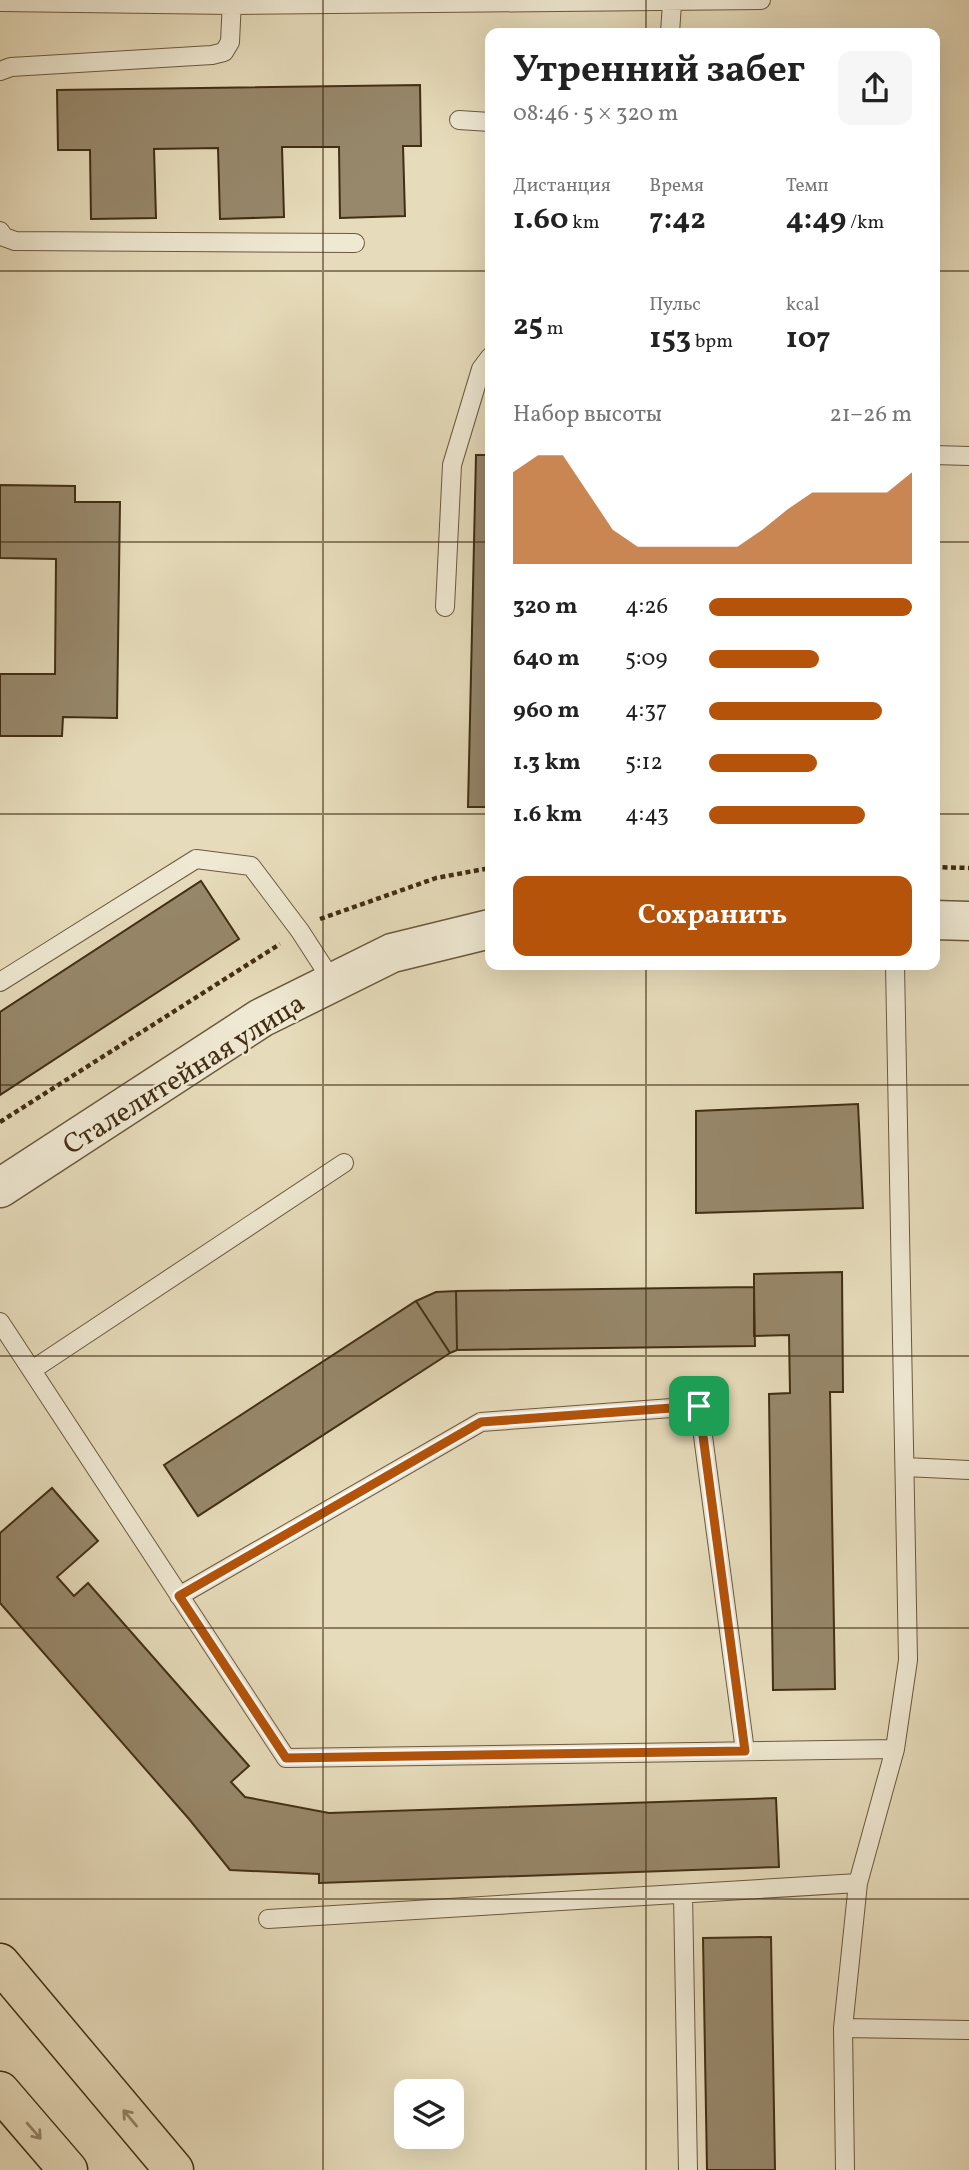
<!DOCTYPE html>
<html lang="ru">
<head>
<meta charset="utf-8">
<style>
  :root { --surface:#fff; --page:#f6f6f6; --text:#222; --muted:#767676; --accent:#b45309 }
  body { margin:0; font-family:Vollkorn,serif; background:var(--page); color:var(--text); height:100vh; display:flex; flex-direction:column; font-size:26px; white-space:nowrap }
  * { box-sizing:border-box; margin:0 }
  p { font-size:23px; color:var(--muted) }
  .icon { flex:none; width:38px; height:38px; fill:none; stroke:currentColor; stroke-width:2; stroke-linecap:round; stroke-linejoin:round }
  .map { position:relative; flex:1; overflow:hidden }
  .drawer { position:absolute; left:485px; top:28px; width:455px; height:942px; display:flex; flex-direction:column; background:var(--surface); border-radius:14px; box-shadow:0 7px 28px #0002 }
  .drawer>* { flex:none }
  .controls { position:absolute; left:394px; top:2079px; display:grid; gap:14px }
  .controls a { display:grid; place-items:center; width:70px; height:70px; border-radius:14px; background:var(--surface); box-shadow:0 7px 28px #0002; font-size:35px }
  .pin { position:absolute; display:grid; place-items:center; width:60px; height:60px; color:#fff; margin:-30px; border-radius:14px; box-shadow:0 4px 10px #0006 }
  .round { display:grid; place-items:center; flex:none; width:74px; height:74px; border-radius:14px; background:var(--page) }
  .summary { display:flex; align-items:center; justify-content:space-between; height:119px; padding:0 28px }
  h1 { font-size:38px; font-weight:700; line-height:52px }
  .metrics { display:grid; grid-template-columns:repeat(3,1fr); gap:10px; height:119px; padding:7px 28px }
  .metrics div { display:grid; align-content:center }
  .metrics b { font-size:30px; font-weight:700 }
  .metrics small { font-size:19px; font-weight:400 }
  .metrics p { font-size:19px }
  .chart { height:196px; padding:14px 28px }
  .chart p { display:flex; justify-content:space-between }
  .chart svg { width:100%; height:126px; margin-top:7px; fill:var(--accent); opacity:.7 }
  .cta { display:flex; gap:14px; margin-top:auto; padding:14px 28px }
  .cta a { flex:1; height:80px; border-radius:14px; background:var(--accent); color:#fff; font-size:28px; font-weight:700; line-height:80px; text-align:center }
  ul { padding:0 28px; list-style:none; font-size:23px }
  li { display:grid; grid-template-columns:112px 84px 1fr; align-items:center; height:52px }
  li i { height:18px; border-radius:9px; background:var(--accent) }
  .map>svg:first-child { display:block }
  .building { fill:#97886b; stroke:#422e15; stroke-width:2 }
  .lines { fill:none; stroke-linecap:round; stroke-linejoin:round }
  .service-casing { stroke:#6b593e; stroke-width:20 }
  .tertiary-casing { stroke:#6b593e; stroke-width:41 }
  .primary-casing { stroke:#422e15; stroke-width:41 }
  .path { stroke:#422e15; stroke-width:4.5; stroke-dasharray:5 3.5; stroke-linecap:butt }
  .service { stroke:#efe8d2; stroke-width:18 }
  .tertiary { stroke:#efe8d2; stroke-width:38 }
  .primary { stroke:#e6dbba; stroke-width:38 }
  .oneway { stroke:#948468 }
  .route-casing { stroke:#fff; stroke-width:14 }
  .route { stroke:#b45309; stroke-width:9 }
  .grid { fill:none; stroke:#422e15; stroke-width:2; stroke-opacity:0.55 }
  .labels { text-anchor:middle; stroke-width:5; stroke-linejoin:round; paint-order:stroke }
  .street-label { font-size:28px; fill:#422e15; stroke:#efe8d2 }
</style>
</head>
<body>
<div class="map">
<svg width="969" height="2170" viewBox="0 0 969 2170">
  <rect width="100%" height="100%" fill="#e6dbba"/>
  <filter id="stains"><feTurbulence type="fractalNoise" baseFrequency=".00286" numOctaves="4"/><feColorMatrix values="0 0 0 0 .2 0 0 0 0 .09 0 0 0 0 .02 0 0 0 .5 -.17"/></filter>
  <radialGradient id="worn" r=".72"><stop offset=".6" stop-color="#630" stop-opacity="0"/><stop offset="1" stop-color="#630" stop-opacity=".3"/></radialGradient>
  <path class="building" d="M420 85 421 146H403L405 216 340 218 339 147H282L284 217 220 219 218 148 154 149 156 218 91 219 90 150H58L57 90Z
    M476 455H490V807H468Z
    M0 485 75 486V502H120L117 718 63 717 62 736H0V674H55L56 559 0 558Z
    M201 881 239 939 0 1095V1012Z
    M858 1104 863 1208 696 1213V1111Z
    M842 1272 843 1392H830L835 1689 773 1690 769 1394 790 1393 789 1335 754 1336V1274Z
    M754 1287 755 1346 457 1350 456 1291Z
    M456 1291 457 1350 450 1353 416 1301 436 1292Z
    M416 1301 450 1353 198 1516 164 1465Z
    M52 1488 98 1541 57 1577 74 1596 88 1583 249 1766 231 1782 245 1797 329 1813 776 1798 779 1867 319 1883V1874L230 1870 189 1819 0 1603V1533Z
    M771 1937 775 2170H707L703 1938Z"/>
  <g class="lines">
    <defs>
      <path id="service" d="M0 2 232 5 761 0
        M670 33 672 3
        M0 71 11 67 212 55 224 52 230 42 232 0
        M459 120 490 122
        M0 231 4 237 15 241 355 243
        M934 455 969 456
        M445 607 452 465 481 369 490 357
        M0 982 196 859 251 866 300 931 333 982
        M0 1322 286 1758 895 1749
        M32 1370 344 1163
        M905 1467 969 1470
        M179 1596 481 1422 699 1406 745 1751
        M683 1894 688 2170
        M268 1919 858 1883
        M843 2028 969 2030
        M845 2170 843 2028 858 1883 895 1749 908 1660 895 964"/>
      <path id="tertiary" d="M934 920 969 921
        M0 1188 261 1018 392 953 490 929"/>
      <path id="primary" d="M0 1963 174 2170
        M0 2091 68 2170"/>
    </defs>
    <use href="#service" class="service-casing"/>
    <use href="#tertiary" class="tertiary-casing"/>
    <use href="#primary" class="primary-casing"/>
    <path class="path" d="M934 867 969 868
      M320 919 436 878 490 868
      M0 1122 280 944"/>
    <use href="#service" class="service"/>
    <use href="#tertiary" class="tertiary"/>
    <use href="#primary" class="primary"/>
  </g>
  <defs><path id="oneway-shaft" d="M-6 0H5M1.5-3L5.5 0L1.5 3" fill="none" stroke-width="1.6" stroke-linecap="round" stroke-linejoin="round" transform="scale(1.75)"/></defs>
  <g class="oneway">
    <use href="#oneway-shaft" transform="translate(130 2118) rotate(-130)"/>
    <use href="#oneway-shaft" transform="translate(34 2131) rotate(49)"/>
  </g>
  <g class="lines">
    <defs>
      <path id="route" d="M699 1406 745 1751 286 1758 179 1596 481 1422Z"/>
    </defs>
    <use href="#route" class="route-casing"/>
    <use href="#route" class="route"/>
  </g>
  <path class="grid" d="M323 0V2170M646 0V33M0 271H490M934 271H969M0 542H490M934 542H969M0 814H490M934 814H969M646 964V2170M0 1085H969M0 1356H969M0 1628H969M0 1899H969"/>
  <g class="labels">
    <g class="street-label">
      <text transform="translate(183 1073) rotate(-32)" y="10">Сталелитейная улица</text>
    </g>
  </g>
  <rect width="100%" height="100%" filter="url(#stains)"/>
  <rect width="100%" height="100%" fill="url(#worn)"/>
</svg>
<div class="controls">
<a><svg class="icon" aria-label="layers" viewBox="0 0 24 24"><path d="M12 4l9 5-9 5-9-5zM3 14l9 5 9-5"/></svg></a>
</div>
<div class="pin" style="left:699px;top:1406px;background:#1e9e55"><svg class="icon" aria-label="arrive" viewBox="0 0 24 24"><path d="M6 21V4h12l-3 4 3 4H6"/></svg></div>
<section class="drawer">
<div class="summary"><div><h1>Утренний забег</h1><p>08:46 · 5 × 320 m</p></div><a class="round"><svg class="icon" aria-label="share" viewBox="0 0 24 24"><path d="M12 15V3M7 8l5-5 5 5M5 13v7h14v-7"/></svg></a></div>
<div class="metrics">
<div><p>Дистанция</p><b>1.60<small> km</small></b></div>
<div><p>Время</p><b>7:42</b></div>
<div><p>Темп</p><b>4:49<small> /km</small></b></div>
</div>
<div class="metrics">
<div><b>25<small> m</small></b></div>
<div><p>Пульс</p><b>153<small> bpm</small></b></div>
<div><p>kcal</p><b>107</b></div>
</div>
<div class="chart"><p><span>Набор высоты</span>21–26 m</p>
<svg viewBox="0 0 160 44" preserveAspectRatio="none"><path d="M0 44V12L10 6L20 6L30 19L40 32L50 38L60 38L70 38L80 38L90 38L100 32L110 25L120 19L130 19L140 19L150 19L160 12V44z"/></svg>
</div>
<ul>
<li><b>320 m</b>4:26<i style="width:100%"></i></li>
<li><b>640 m</b>5:09<i style="width:54%"></i></li>
<li><b>960 m</b>4:37<i style="width:85%"></i></li>
<li><b>1.3 km</b>5:12<i style="width:53%"></i></li>
<li><b>1.6 km</b>4:43<i style="width:77%"></i></li>
</ul>
<div class="cta"><a>Сохранить</a></div>
</section>
</div>
</body>
</html>
